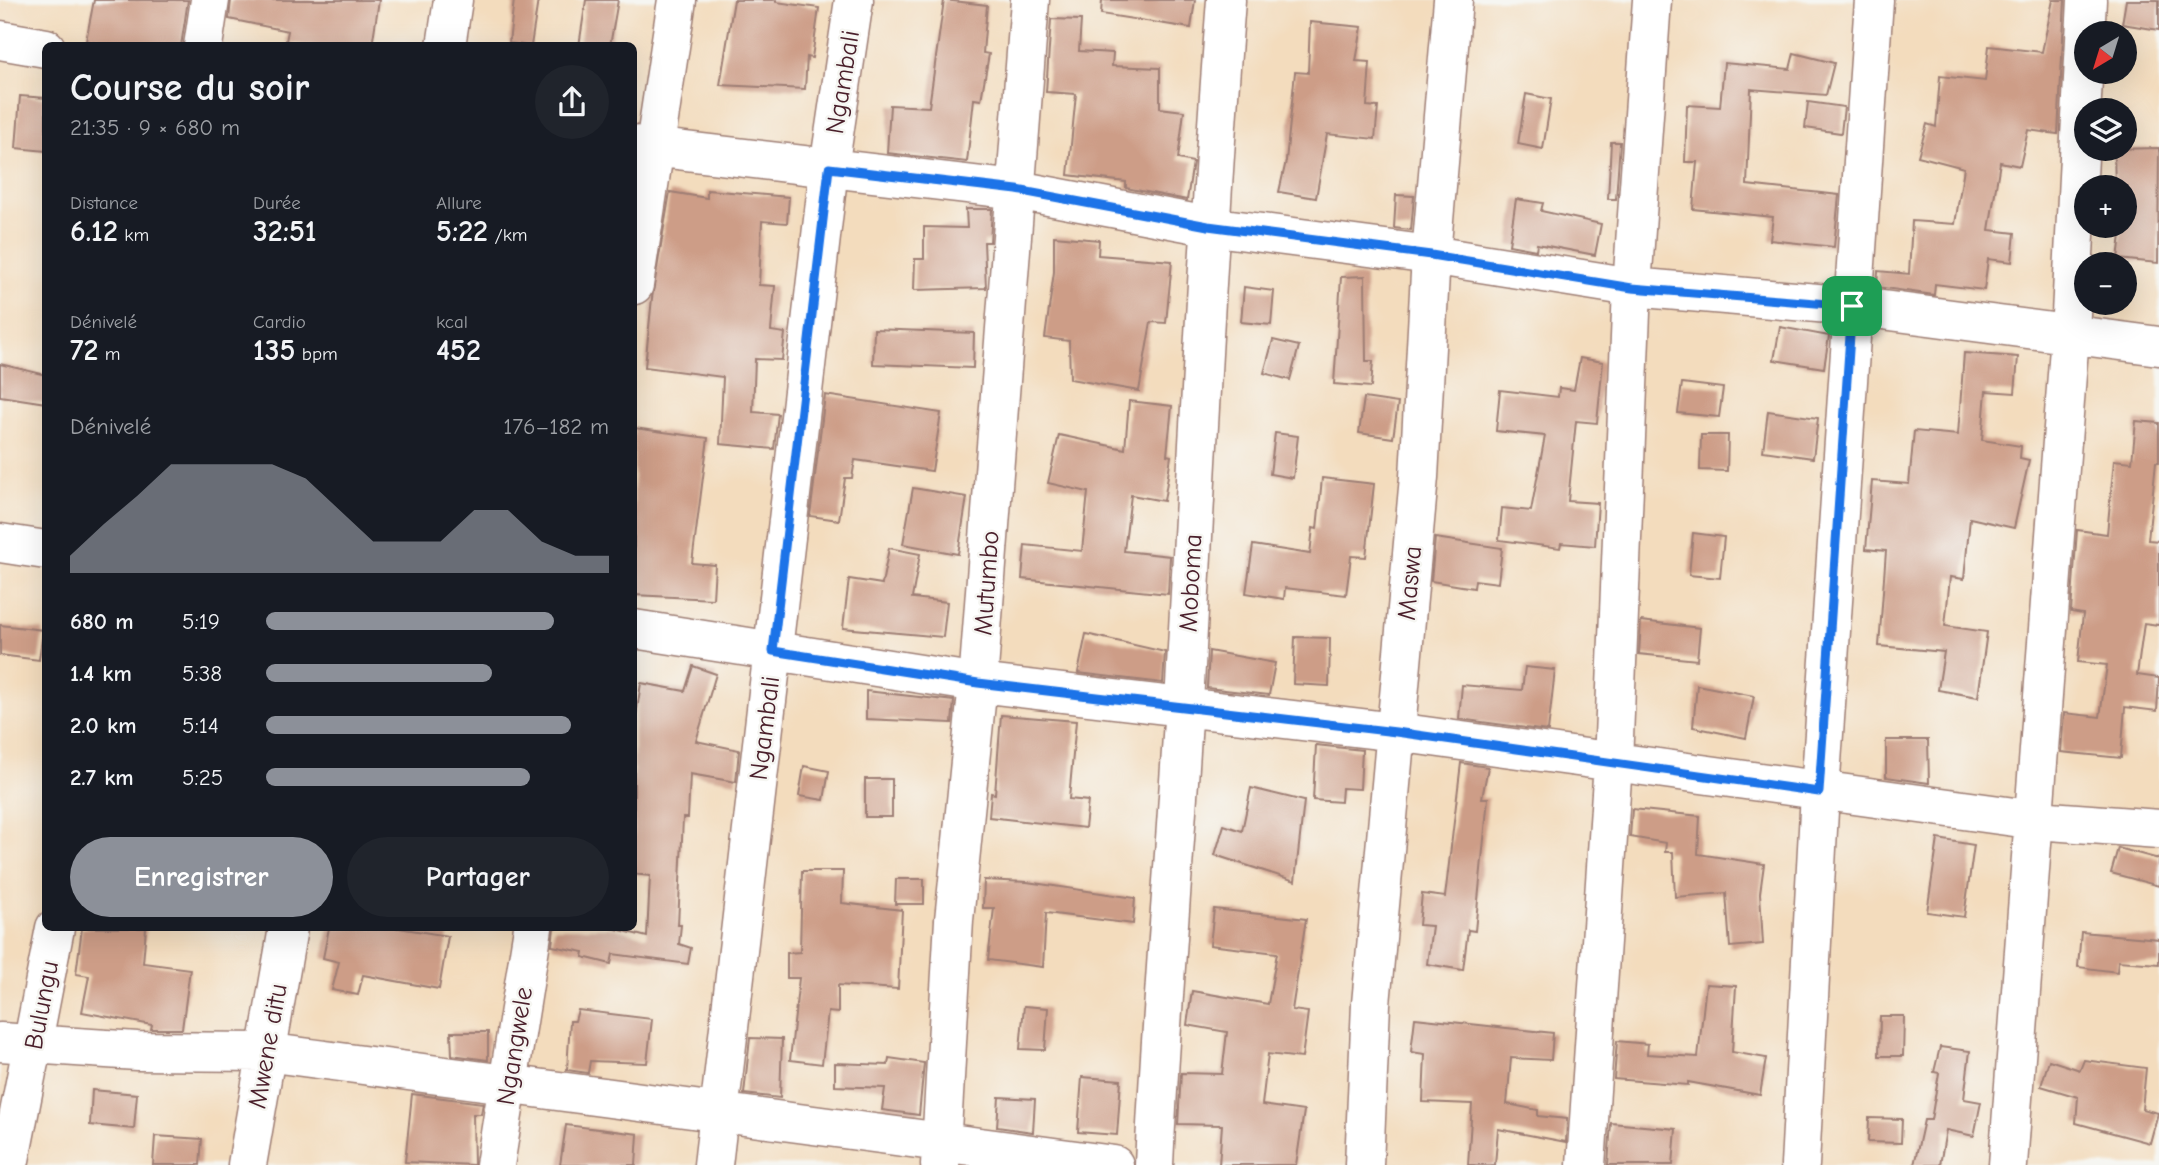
<!DOCTYPE html>
<html lang="fr">
<head>
<meta charset="utf-8">
<style>
  :root { --surface:#171b24; --page:#20242c; --text:#f1f3f6; --muted:#9ea1a6; --accent:#8c9099 }
  body { margin:0; font-family:"Comic Neue",sans-serif; background:var(--page); color:var(--text); height:100vh; display:flex; flex-direction:column; font-size:26px; white-space:nowrap }
  * { box-sizing:border-box; margin:0 }
  p { font-size:23px; color:var(--muted) }
  .icon { flex:none; width:38px; height:38px; fill:none; stroke:currentColor; stroke-width:2; stroke-linecap:round; stroke-linejoin:round }
  .map { position:relative; flex:1; overflow:hidden }
  .side { position:absolute; left:42px; top:42px; width:595px; height:889px; display:flex; flex-direction:column; background:var(--surface); border-radius:10px; box-shadow:0 7px 28px #0002 }
  .side>* { flex:none }
  .needle { width:46px; rotate:218deg }
  .controls { position:absolute; left:2074px; top:21px; display:grid; gap:14px }
  .controls a { display:grid; place-items:center; width:63px; height:63px; border-radius:50%; background:var(--surface); box-shadow:0 7px 28px #0002; font-size:35px }
  .pin { position:absolute; display:grid; place-items:center; width:60px; height:60px; color:#fff; margin:-30px; border-radius:14px; box-shadow:0 4px 10px #0006 }
  .round { display:grid; place-items:center; flex:none; width:74px; height:74px; border-radius:37px; background:var(--page) }
  .head { display:flex; align-items:center; justify-content:space-between; height:119px; padding:0 28px }
  h1 { font-size:38px; font-weight:700; line-height:52px }
  .figures { display:grid; grid-template-columns:repeat(3,1fr); gap:10px; height:119px; padding:7px 28px }
  .figures div { display:grid; align-content:center }
  .figures b { font-size:30px; font-weight:700 }
  .figures small { font-size:19px; font-weight:400 }
  .figures p { font-size:19px }
  .chart { height:196px; padding:14px 28px }
  .chart p { display:flex; justify-content:space-between }
  .chart svg { width:100%; height:126px; margin-top:7px; fill:var(--accent); opacity:.7 }
  .primary-button { display:flex; gap:14px; margin-top:auto; padding:14px 28px }
  .primary-button a { flex:1; height:80px; border-radius:42px; background:var(--accent); color:#fff; font-size:28px; font-weight:700; line-height:80px; text-align:center }
  .primary-button a+a { background:var(--page); color:var(--text) }
  ul { padding:0 28px; list-style:none; font-size:23px }
  li { display:grid; grid-template-columns:112px 84px 1fr; align-items:center; height:52px }
  li i { height:18px; border-radius:9px; background:var(--accent) }
  .map>svg:first-child { display:block }
  .building { fill:#cd9d87 }
  .lines { fill:none; stroke-linecap:round; stroke-linejoin:round }
  .minor-casing { stroke:#9e7e74; stroke-width:41 }
  .minor { stroke:#fff; stroke-width:38 }
  .route-casing { stroke:#fff; stroke-width:14 }
  .route { stroke:#1a73e8; stroke-width:9 }
  .labels { text-anchor:middle; stroke-width:5; stroke-linejoin:round; paint-order:stroke }
  .street-label { font-size:26px; fill:#4a1f2b; stroke:#f6f6f2 }
</style>
</head>
<body>
<div class="map">
<svg width="2159" height="1165" viewBox="0 0 2159 1165">
  <rect width="100%" height="100%" fill="#f6f6f2"/>
  <filter id="ink" filterUnits="userSpaceOnUse"><feTurbulence type="fractalNoise" baseFrequency=".0143" numOctaves="2"/><feDisplacementMap in="SourceGraphic" scale="14" xChannelSelector="R" yChannelSelector="G"/><feConvolveMatrix kernelMatrix="1 2 1 2 8 2 1 2 1" color-interpolation-filters="sRGB"/></filter>
  <filter id="wash" filterUnits="userSpaceOnUse"><feTurbulence type="fractalNoise" baseFrequency=".00686" numOctaves="4" result="noise"/><feDisplacementMap in="SourceGraphic" scale="28" xChannelSelector="R" yChannelSelector="G"/><feGaussianBlur stdDeviation="1.57" result="paint"/><feColorMatrix in="noise" values="0 0 0 0 0 0 0 0 0 0 0 0 0 0 0 0 0 1.4 0 .05"/><feComposite in="paint" operator="in"/></filter>
  <g filter="url(#wash)">
    <rect width="100%" height="100%" fill="#f3dcbd"/>
    <g id="blocks">
      <path class="building" d="M94 0H188L181 46H108L86 41Z
        M231 0H379L372 46H308L286 41 288 31 229 19Z
        M514 0H538L531 46 509 43Z
        M586 0H618L610 46H579Z
        M734 0H776V2L819 8 812 58 807 57 805 89 720 85Z
        M944 0 987 5 983 53 989 54 981 100 974 99 967 162 887 153 890 105 929 107Z
        M1102 0H1195L1191 28 1101 14Z
        M2053 0H2065L2058 134 2028 130 2020 166 2000 162 1989 230 2015 233 2012 262 1988 259 1984 290 1935 284 1934 295 1877 287 1878 271 1909 274 1912 221 1955 224 1964 168 1918 156 1927 124 1936 127 1940 76 1985 81 1989 46 2042 52Z
        M2126 0H2159V30L2122 24Z
        M1051 19 1081 20 1079 51 1113 53 1112 66 1160 68V108L1184 111 1178 159 1193 162 1187 200 1126 188V182L1068 175 1076 94 1046 92Z
        M1310 22 1362 27 1356 61 1370 62 1367 106 1378 107 1375 139 1327 134 1316 198 1279 192 1286 161 1295 72 1308 73Z
        M1794 53 1834 63 1826 95 1751 89 1747 185 1839 195 1834 247 1770 240 1773 217 1693 209 1697 162H1685L1687 105 1720 107 1724 63 1790 69Z
        M1526 94 1551 99 1543 149 1518 144Z
        M20 96 46 98V151L16 148Z
        M1808 102 1844 107 1841 133 1805 128Z
        M1611 142H1620L1616 199H1608Z
        M2159 148 2158 263 2118 259 2127 187H2115L2114 149Z
        M707 190 789 197 787 223 762 221 759 285 775 286 771 331 785 333 782 360 755 359 753 412 778 414 774 449 720 444 723 377 645 367 652 298 670 192 707 198Z
        M1396 195 1414 196 1411 230 1394 228Z
        M1516 199 1543 203 1541 211 1601 224 1595 255 1537 244 1536 250 1509 245Z
        M966 209H992L990 242H984L986 288 914 290 915 259H924V227L967 228Z
        M1054 236 1099 240 1098 255 1172 261 1166 323 1151 322 1139 391 1070 379 1069 341 1045 338 1054 272Z
        M1365 276 1366 361H1373L1371 387 1334 384 1341 277Z
        M1244 287 1274 291 1271 325 1241 322Z
        M1780 327 1829 336 1824 368 1774 360Z
        M874 329 974 333 973 368 873 364Z
        M1273 340 1299 346 1290 380 1264 373Z
        M1964 353 2018 357 2015 393 1986 391 1982 440 2021 446 2020 458 2029 460 2014 528 1970 518 1964 579 1950 577 1945 626 1987 632 1978 697 1938 690 1944 652 1879 646 1886 551 1866 549 1872 481 1909 484 1914 431 1958 435Z
        M1580 358 1603 362 1597 423 1576 421 1568 501 1598 503 1595 546 1561 543 1560 548 1499 540 1502 508 1531 511 1545 436 1496 431 1500 390 1558 397 1559 388 1574 390Z
        M0 364 46 375V403L0 396Z
        M1682 383 1723 388 1719 417 1678 413Z
        M825 395 941 413 932 471 855 460 852 478H845L839 520 810 516Z
        M1364 398 1398 403 1393 438 1359 433Z
        M1129 401 1172 406 1167 455 1171 456 1164 501 1131 495 1124 551 1170 556 1168 594 1022 579 1025 545 1082 551 1088 492 1048 483 1059 435 1125 449Z
        M1768 411 1818 418 1813 458 1763 451Z
        M2136 421 2159 423V462H2156L2148 540 2159 541V625L2144 623 2137 675 2159 678 2157 711 2125 707 2121 758 2061 752 2064 713 2100 717 2107 665 2078 662 2083 614 2071 612 2077 530 2107 534 2114 460 2132 462Z
        M634 428 708 438 692 563 715 565 713 599 634 595Z
        M1275 433 1298 436 1293 478 1270 474Z
        M1701 435H1728L1727 471 1700 470Z
        M1322 478 1374 484 1366 557 1351 556 1346 595 1285 588 1284 599 1246 593 1253 545 1310 554 1313 528 1317 529Z
        M913 488 967 497 958 554 903 544Z
        M1693 533 1724 537 1720 578 1689 575Z
        M1435 538 1502 548 1498 583 1475 580 1474 588 1431 581Z
        M889 548 920 554 912 598 947 602 943 637 843 628 849 579 882 584Z
        M1641 621 1700 628 1697 660 1639 654Z
        M0 625 43 630 39 660 0 655Z
        M1086 634 1165 652 1163 683 1078 673Z
        M1295 637 1330 638 1329 686 1293 684Z
        M1209 651 1275 663 1269 695 1207 688Z
        M693 666 716 674 696 741 739 750 736 782 690 774 688 818H683L678 925H681L679 944 691 948 688 964 613 954 611 964 583 957 584 952 552 946 554 928H612L647 937 650 876 634 874V730L641 683 685 691Z
        M1525 667 1555 670 1548 731 1459 719 1462 685 1522 690Z
        M1697 685 1754 696 1746 738 1693 727Z
        M866 691 954 701 952 723 866 719Z
        M1001 715 1076 721 1069 799 1088 801 1085 828 989 817 991 793 995 794Z
        M1886 740H1928L1929 783 1886 777Z
        M1316 745 1362 750 1360 789 1342 788 1341 802 1313 800Z
        M1461 763 1488 767 1482 798H1488L1475 931 1468 930 1463 970 1427 964 1432 926 1419 925 1422 894 1445 897Z
        M804 766 829 771 824 800 799 796Z
        M865 779H892V817H865Z
        M1251 788 1304 801 1295 881 1215 855 1224 825 1242 831Z
        M1632 809 1700 816 1698 854 1764 864 1760 893 1763 944 1730 947 1726 893 1675 897 1673 852H1665L1666 843 1630 837Z
        M1938 839 1974 845 1964 917 1927 912Z
        M2118 848 2159 859V886L2111 873Z
        M802 871H843L842 903 902 910 898 989 838 985V1013L828 1012 822 1064 790 1060 799 978H787V953L800 952Z
        M896 879H924V904H895Z
        M984 880 1027 882 1135 898 1133 924 1046 913 1043 967 988 960 994 908H983Z
        M1214 909 1306 919 1292 1010 1308 1012 1302 1058 1268 1054 1262 1105 1304 1111 1296 1165H1219L1222 1125 1178 1124 1181 1073 1222 1074 1227 1032 1187 1025 1192 991 1268 1004 1277 953 1210 945Z
        M82 928H146L143 963 190 969 182 1029H151L152 1025 82 1012 89 976 76 974Z
        M329 928H399L448 936 439 989 363 975 358 995 332 990 339 962 323 958Z
        M2081 932 2159 939V964L2118 961 2117 972 2078 967Z
        M1706 984 1736 986 1732 1052 1766 1058 1760 1095 1688 1082V1085L1614 1079 1617 1041 1648 1044 1647 1054 1698 1057Z
        M1024 1006 1048 1008 1045 1050 1020 1049Z
        M578 1010 652 1019 647 1063 590 1061 588 1073 567 1070 570 1021H575Z
        M1880 1016H1904L1903 1056H1879Z
        M1415 1018 1553 1033 1551 1060 1511 1058 1507 1104 1538 1110V1116L1567 1119 1566 1142 1498 1129 1495 1165H1468L1472 1104 1423 1102 1425 1054 1411 1052Z
        M451 1032H488V1060L452 1055Z
        M750 1038 782 1039 780 1098 744 1094Z
        M1940 1047 1970 1051 1964 1099 1981 1102 1974 1136 1946 1130 1940 1165H1914L1924 1120H1931L1939 1073 1934 1072Z
        M889 1058 924 1063 919 1115 882 1110 885 1088 835 1086V1063L888 1065Z
        M2049 1060 2080 1070 2084 1060 2146 1068 2142 1109 2158 1113 2150 1143 2076 1123 2078 1097 2041 1086Z
        M1082 1077 1121 1080 1117 1135 1078 1132Z
        M92 1090 137 1094 134 1129 90 1125Z
        M412 1094 483 1103 481 1114H473L474 1165 405 1162Z
        M999 1097 1035 1099 1033 1132 997 1127Z
        M1869 1118 1902 1119 1901 1143 1868 1142Z
        M1611 1123 1676 1129 1673 1165H1608Z
        M566 1125 638 1134 636 1165H560Z
        M155 1136 202 1139 200 1165H153Z"/>
    </g>
  </g>
  <g filter="url(#ink)">
    <use href="#blocks" fill-opacity="0" stroke="#9e7e74" stroke-width="2"/>
    <g class="lines">
      <defs>
        <path id="minor" d="M0 40 46 48
          M203 46 210 0
          M446 46 453 0
          M634 145 1017 190 1208 226 1431 255 1632 287 1852 306 2159 346
          M634 285 677 0
          M0 543 46 550
          M634 629 978 683 1396 732 2036 820 2159 829
          M0 1042 137 1051 265 1052 1114 1165
          M9 1165 55 928
          M247 1165 288 928
          M495 1165 533 928
          M713 1165 829 168 854 0
          M940 1165 954 920 978 683 1030 0
          M1154 1165C1161 1011 1175 857 1184 703 1197 468 1208 234 1226 0
          M1364 1165 1371 1004 1419 477 1431 255 1453 0
          M1586 1165 1613 763 1632 287 1652 0
          M1800 1165 1820 792 1874 0
          M2008 1165 2070 334 2087 0"/>
      </defs>
      <use href="#minor" class="minor-casing"/>
      <use href="#minor" class="minor"/>
    </g>
  </g>
  <g class="lines" filter="url(#ink)">
    <defs>
      <path id="route" d="M829 168 1017 190 1208 226 1431 255 1632 288 1852 306 1819 792 1396 732 978 683 773 651Z"/>
    </defs>
    <use href="#route" class="route-casing"/>
    <use href="#route" class="route"/>
  </g>
  <g class="labels">
    <g class="street-label">
      <text transform="translate(842 82) rotate(-81)" y="9">Ngambali</text>
      <text transform="translate(986 583) rotate(-86)" y="9">Mutumbo</text>
      <text transform="translate(1190 583) rotate(-87)" y="9">Moboma</text>
      <text transform="translate(1409 583) rotate(-85)" y="9">Maswa</text>
      <text transform="translate(764 728) rotate(-83)" y="9">Ngambali</text>
      <text transform="translate(41 1005) rotate(-79)" y="9">Bulungu</text>
      <text transform="translate(267 1046) rotate(-80)" y="9">Mwene ditu</text>
      <text transform="translate(514 1046) rotate(-81)" y="9">Ngangwele</text>
    </g>
  </g>
</svg>
<div class="controls">
<a><svg class="needle" viewBox="-14 -14 28 28"><path d="M0-13l5 13h-10z" fill="#e53935"/><path d="M0 13l5-13h-10z" fill="#9ea1a6"/></svg></a>
<a><svg class="icon" aria-label="layers" viewBox="0 0 24 24"><path d="M12 4l9 5-9 5-9-5zM3 14l9 5 9-5"/></svg></a>
<a>+</a>
<a>−</a>
</div>
<div class="pin" style="left:1852px;top:306px;background:#1e9e55"><svg class="icon" aria-label="arrive" viewBox="0 0 24 24"><path d="M6 21V4h12l-3 4 3 4H6"/></svg></div>
<section class="side">
<div class="head"><div><h1>Course du soir</h1><p>21:35 · 9 × 680 m</p></div><a class="round"><svg class="icon" aria-label="share" viewBox="0 0 24 24"><path d="M12 15V3M7 8l5-5 5 5M5 13v7h14v-7"/></svg></a></div>
<div class="figures">
<div><p>Distance</p><b>6.12<small> km</small></b></div>
<div><p>Durée</p><b>32:51</b></div>
<div><p>Allure</p><b>5:22<small> /km</small></b></div>
</div>
<div class="figures">
<div><p>Dénivelé</p><b>72<small> m</small></b></div>
<div><p>Cardio</p><b>135<small> bpm</small></b></div>
<div><p>kcal</p><b>452</b></div>
</div>
<div class="chart"><p><span>Dénivelé</span>176–182 m</p>
<svg viewBox="0 0 160 44" preserveAspectRatio="none"><path d="M0 44V38L10 27L20 17L30 6L40 6L50 6L60 6L70 11L80 22L90 33L100 33L110 33L120 22L130 22L140 33L150 38L160 38V44z"/></svg>
</div>
<ul>
<li><b>680 m</b>5:19<i style="width:84%"></i></li>
<li><b>1.4 km</b>5:38<i style="width:66%"></i></li>
<li><b>2.0 km</b>5:14<i style="width:89%"></i></li>
<li><b>2.7 km</b>5:25<i style="width:77%"></i></li>
</ul>
<div class="primary-button"><a>Enregistrer</a><a>Partager</a></div>
</section>
</div>
</body>
</html>
